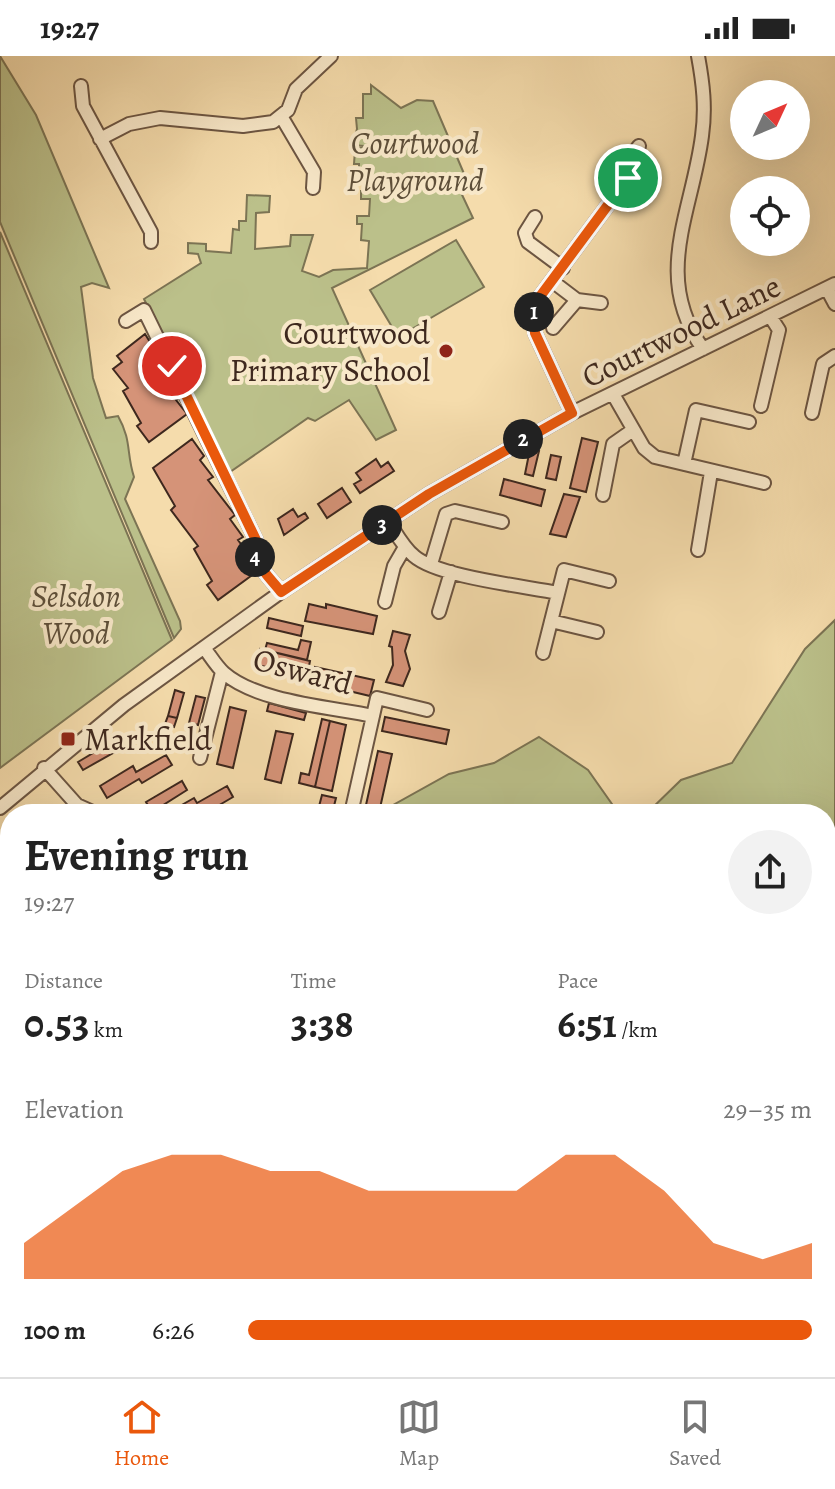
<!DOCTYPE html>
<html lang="en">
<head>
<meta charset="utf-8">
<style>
  :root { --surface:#fff; --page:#f2f2f2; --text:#222; --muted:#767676; --line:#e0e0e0; --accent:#ea580c }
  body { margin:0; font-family:Alegreya,serif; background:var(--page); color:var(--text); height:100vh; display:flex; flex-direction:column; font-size:30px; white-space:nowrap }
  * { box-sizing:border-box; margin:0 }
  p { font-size:26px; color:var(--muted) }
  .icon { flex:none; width:44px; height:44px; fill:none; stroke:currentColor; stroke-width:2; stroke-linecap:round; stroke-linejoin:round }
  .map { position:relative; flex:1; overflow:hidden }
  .side { position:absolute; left:0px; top:748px; width:836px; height:574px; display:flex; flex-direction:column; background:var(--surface); border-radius:32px 32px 0 0; box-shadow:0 8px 32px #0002 }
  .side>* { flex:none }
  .needle { width:52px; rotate:46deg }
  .controls { position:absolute; left:730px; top:24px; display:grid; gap:16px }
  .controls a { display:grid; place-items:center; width:80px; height:80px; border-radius:50%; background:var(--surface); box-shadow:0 8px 32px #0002; font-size:40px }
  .pin { position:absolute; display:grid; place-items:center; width:68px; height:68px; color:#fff; margin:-34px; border:4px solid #fff; border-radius:50%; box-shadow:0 2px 8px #0007 }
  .km { position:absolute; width:40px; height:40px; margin:-20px; border-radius:50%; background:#222; color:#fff; font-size:22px; line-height:40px; text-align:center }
  .round { display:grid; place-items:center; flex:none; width:84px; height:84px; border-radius:42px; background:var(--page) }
  .head { display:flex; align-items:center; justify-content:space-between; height:136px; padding:0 24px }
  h1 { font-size:44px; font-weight:600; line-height:60px }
  .stats { display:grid; grid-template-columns:repeat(3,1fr); gap:12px; height:136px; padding:8px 24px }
  .stats div { display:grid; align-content:center }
  .stats b { font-size:40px; font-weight:600 }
  .stats small { font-size:22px; font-weight:400 }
  .stats p { font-size:22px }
  .chart { height:224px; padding:16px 24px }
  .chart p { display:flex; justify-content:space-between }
  .chart svg { width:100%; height:144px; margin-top:8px; fill:var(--accent); opacity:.7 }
  ul { padding:0 24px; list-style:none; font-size:26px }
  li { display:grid; grid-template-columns:128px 96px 1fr; align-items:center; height:60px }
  li i { height:20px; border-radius:10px; background:var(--accent) }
  .status { display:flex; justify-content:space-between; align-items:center; height:56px; padding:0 40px; background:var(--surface); direction:ltr }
  .status svg { height:22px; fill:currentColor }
  .dock { display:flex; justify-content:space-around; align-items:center; height:112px; border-top:2px solid var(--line); background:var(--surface); font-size:22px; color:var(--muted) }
  .dock a { display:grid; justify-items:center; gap:4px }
  .dock .current { color:var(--accent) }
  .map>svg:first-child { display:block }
  .green { fill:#bbc08a; stroke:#7c7454; stroke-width:2 }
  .building { fill:#d59378; stroke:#3e281e; stroke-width:2 }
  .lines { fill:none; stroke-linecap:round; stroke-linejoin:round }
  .minor-casing { stroke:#6c5542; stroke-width:16 }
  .minor { stroke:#f8e8c9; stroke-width:12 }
  .route-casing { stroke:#fff; stroke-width:16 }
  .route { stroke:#ea580c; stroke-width:10 }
  .poi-dot { fill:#8f2418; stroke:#f8e8c9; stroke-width:3 }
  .labels { text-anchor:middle; stroke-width:8; stroke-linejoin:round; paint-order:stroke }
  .park-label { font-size:32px; font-style:italic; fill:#5d4e39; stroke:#f8e8c9 }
  .street-label { font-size:32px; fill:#3e281e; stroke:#f8e8c9 }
  .poi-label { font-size:32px; fill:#3e281e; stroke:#f8e8c9; text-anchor:end }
</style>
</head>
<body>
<div class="status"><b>19:27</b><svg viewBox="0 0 49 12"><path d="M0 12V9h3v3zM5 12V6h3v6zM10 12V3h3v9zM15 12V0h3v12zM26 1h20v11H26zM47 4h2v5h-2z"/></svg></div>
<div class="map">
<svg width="835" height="1321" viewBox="0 0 835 1321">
  <rect width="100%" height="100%" fill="#f5dcac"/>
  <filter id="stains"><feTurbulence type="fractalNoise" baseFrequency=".0025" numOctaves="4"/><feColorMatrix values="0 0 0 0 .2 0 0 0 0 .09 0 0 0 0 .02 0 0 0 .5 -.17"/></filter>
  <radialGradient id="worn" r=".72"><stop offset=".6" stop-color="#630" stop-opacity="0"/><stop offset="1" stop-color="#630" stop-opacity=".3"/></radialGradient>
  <path class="green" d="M0 0 36 59 109 232 92 227 81 231 93 322 106 362 118 360C132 385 126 396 134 421L125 443 180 565 181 573 174 582 0 166Z
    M371 29 401 52 417 44 433 45 465 120 456 126 473 162 332 232 396 374 376 384 349 344 315 365 308 362 230 416 144 243 201 207 198 198 188 197V187L206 188V195L231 197 233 173 239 174V165H246L247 139 270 140 269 156 256 157 255 193 290 190 291 179H313L302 215 319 221 333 214 367 212 369 185 361 184 362 168H357V160H369L370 143H361V135H369L370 124H364V117L359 116V108H354L355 94 364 90 352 89 357 73 356 62H363V38H371Z
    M0 176 172 584 0 712Z
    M456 184 484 231 398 281 370 234Z
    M835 564V1321H0V1049L10 1040V1312H826V758H646L681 724 732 707 805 593Z
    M539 681 588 714 619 758H377L449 718 494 707Z"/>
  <path class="building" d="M145 278 173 323 170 326 181 340 176 344 187 358 149 386 137 370 141 367 123 335 128 332 113 313 122 306 117 300Z
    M582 382 598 386 586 436 570 432Z
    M192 383 204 400 200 404 213 421 208 424 235 459 230 463 243 481 238 484 249 499 244 503 255 517 218 544 207 529 212 525 194 493 198 490 171 454 175 450 153 412Z
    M530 393 539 395 533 420 525 418Z
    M551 399 561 401 556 424 546 422Z
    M376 403 381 411 388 406 394 415 360 437 354 428 361 424 356 417Z
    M504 423 545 434 541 450 500 439Z
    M342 432 351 446 327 462 318 448Z
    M564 438 580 441 566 481 550 478Z
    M293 453 298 461 305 457 308 462 284 479 278 463Z
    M309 548 326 552V548L377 560 373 578 305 565Z
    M269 562 303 570 301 580 267 572Z
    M393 575 410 579 405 595 410 613 403 630 386 626 393 609 392 591 389 590Z
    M301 584 311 586 307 604 265 594 267 587 298 594Z
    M260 593 310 605 307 620 257 609Z
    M315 611 374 624 370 640 311 626Z
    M175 634 184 637 177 662 168 660Z
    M196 640 205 642 198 669 189 667Z
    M269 647 306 657 304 664 267 655Z
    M230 651 246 655 233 712 217 708Z
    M168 660 177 662 174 671 165 668Z
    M385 661 449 674 446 688 382 675Z
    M322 663 330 665 315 731 299 727 301 717 309 719Z
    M330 665 346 669 332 735 315 731Z
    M276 675 293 678 281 727 265 723Z
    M115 684 120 693 83 714 78 706Z
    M378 695 392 698 380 752 366 749Z
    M166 699 172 709 142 727 139 723 107 742 100 730 133 710 136 716Z
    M182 725 187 734 152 756 146 746Z
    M227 730 233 741 204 758 200 754 193 758H166L194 742 197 747Z
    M322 739 336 742 332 758H317Z
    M10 781V806L0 812 2 787Z
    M10 878V920L0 917Z
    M0 925 10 928 9 970 0 968Z
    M8 987 10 1004 2 1002 0 1007V991L6 993Z"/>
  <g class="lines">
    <defs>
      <path id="minor" d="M698 0C703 27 706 52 702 80 692 157 652 220 703 293
        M81 30 83 50 151 176V186
        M281 60 314 116 313 132
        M100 83 129 68 160 62 243 70 273 66 288 54 296 33 331 0
        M535 161 525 177 528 186 563 212
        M552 225 577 244 601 247
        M827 233 835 248
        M126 265 144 254 256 484C252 508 267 518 281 536
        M553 272 577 244
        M613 338 644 392 655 401 764 427
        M761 350 779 274 770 260
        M572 357 535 277 533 250 628 122 629 103 639 90
        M812 357 823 308 835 300
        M684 408 696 354 749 366
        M603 439 613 388 633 374
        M388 465C396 477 403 491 414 500 438 521 524 530 558 537
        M698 494 711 416
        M431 508 446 458 455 455 502 466
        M385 546 394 510 405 491
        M439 556 451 516
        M551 565 597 576
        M205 593C211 601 217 611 224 617 257 646 330 651 373 660
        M543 597 564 514 609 525
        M200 702 222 616
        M44 712 77 749 97 758
        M0 752 124 649 281 536 429 438 572 357 835 228
        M357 758 352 753 377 642 427 654
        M0 847 10 849"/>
    </defs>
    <use href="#minor" class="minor-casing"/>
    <use href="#minor" class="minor"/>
  </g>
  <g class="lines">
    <defs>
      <path id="route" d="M172 310 256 484C252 508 267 518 281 536L429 438 572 357 535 277 533 250 628 122"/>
    </defs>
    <use href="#route" class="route-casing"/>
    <use href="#route" class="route"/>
  </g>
  <g class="poi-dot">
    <circle cx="446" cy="295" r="8"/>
    <rect x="60" y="675" width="16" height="16" rx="4"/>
  </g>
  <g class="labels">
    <g class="park-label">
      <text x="415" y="98">Courtwood<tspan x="415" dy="37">Playground</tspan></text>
      <text x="76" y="551">Selsdon<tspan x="76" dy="37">Wood</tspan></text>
    </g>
    <g class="street-label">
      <text transform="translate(681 275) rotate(-26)" y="11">Courtwood Lane</text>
      <text transform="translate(303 615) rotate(15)" y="11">Osward</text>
    </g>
    <g class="poi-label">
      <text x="430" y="288">Courtwood<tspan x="430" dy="37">Primary School</tspan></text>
      <text x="84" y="694" text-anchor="start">Markfield</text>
    </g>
  </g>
  <rect width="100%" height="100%" filter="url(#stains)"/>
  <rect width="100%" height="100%" fill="url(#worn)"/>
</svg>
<div class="controls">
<a><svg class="needle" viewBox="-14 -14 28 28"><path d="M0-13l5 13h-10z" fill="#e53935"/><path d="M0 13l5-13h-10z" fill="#767676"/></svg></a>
<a><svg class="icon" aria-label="locate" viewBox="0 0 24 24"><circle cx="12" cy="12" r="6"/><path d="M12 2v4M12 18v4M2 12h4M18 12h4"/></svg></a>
</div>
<div class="pin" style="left:628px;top:122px;background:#1e9e55"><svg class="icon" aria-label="arrive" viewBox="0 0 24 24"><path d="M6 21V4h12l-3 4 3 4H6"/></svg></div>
<div class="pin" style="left:172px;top:310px;background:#d93025"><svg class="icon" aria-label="check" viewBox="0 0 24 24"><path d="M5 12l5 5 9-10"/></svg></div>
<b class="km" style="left:534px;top:256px">1</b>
<b class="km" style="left:523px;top:383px">2</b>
<b class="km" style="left:382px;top:469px">3</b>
<b class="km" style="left:255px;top:501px">4</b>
<section class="side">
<div class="head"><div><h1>Evening run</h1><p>19:27</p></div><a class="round"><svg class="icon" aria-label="share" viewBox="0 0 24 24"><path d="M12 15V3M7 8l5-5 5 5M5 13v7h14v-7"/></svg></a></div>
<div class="stats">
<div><p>Distance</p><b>0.53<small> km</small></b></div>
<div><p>Time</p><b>3:38</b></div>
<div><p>Pace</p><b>6:51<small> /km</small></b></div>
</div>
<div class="chart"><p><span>Elevation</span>29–35 m</p>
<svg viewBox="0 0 160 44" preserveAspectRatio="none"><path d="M0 44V33L10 22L20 11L30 6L40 6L50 11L60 11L70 17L80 17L90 17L100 17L110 6L120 6L130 17L140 33L150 38L160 33V44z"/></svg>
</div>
<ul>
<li><b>100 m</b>6:26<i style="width:100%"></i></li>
</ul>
</section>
</div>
<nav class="dock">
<a class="current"><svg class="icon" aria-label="home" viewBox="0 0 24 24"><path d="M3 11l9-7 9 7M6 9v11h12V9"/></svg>Home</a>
<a><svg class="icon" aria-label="map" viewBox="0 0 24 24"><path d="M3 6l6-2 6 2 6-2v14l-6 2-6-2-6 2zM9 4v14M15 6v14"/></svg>Map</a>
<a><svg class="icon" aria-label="saved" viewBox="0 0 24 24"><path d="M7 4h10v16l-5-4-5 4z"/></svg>Saved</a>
</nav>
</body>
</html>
